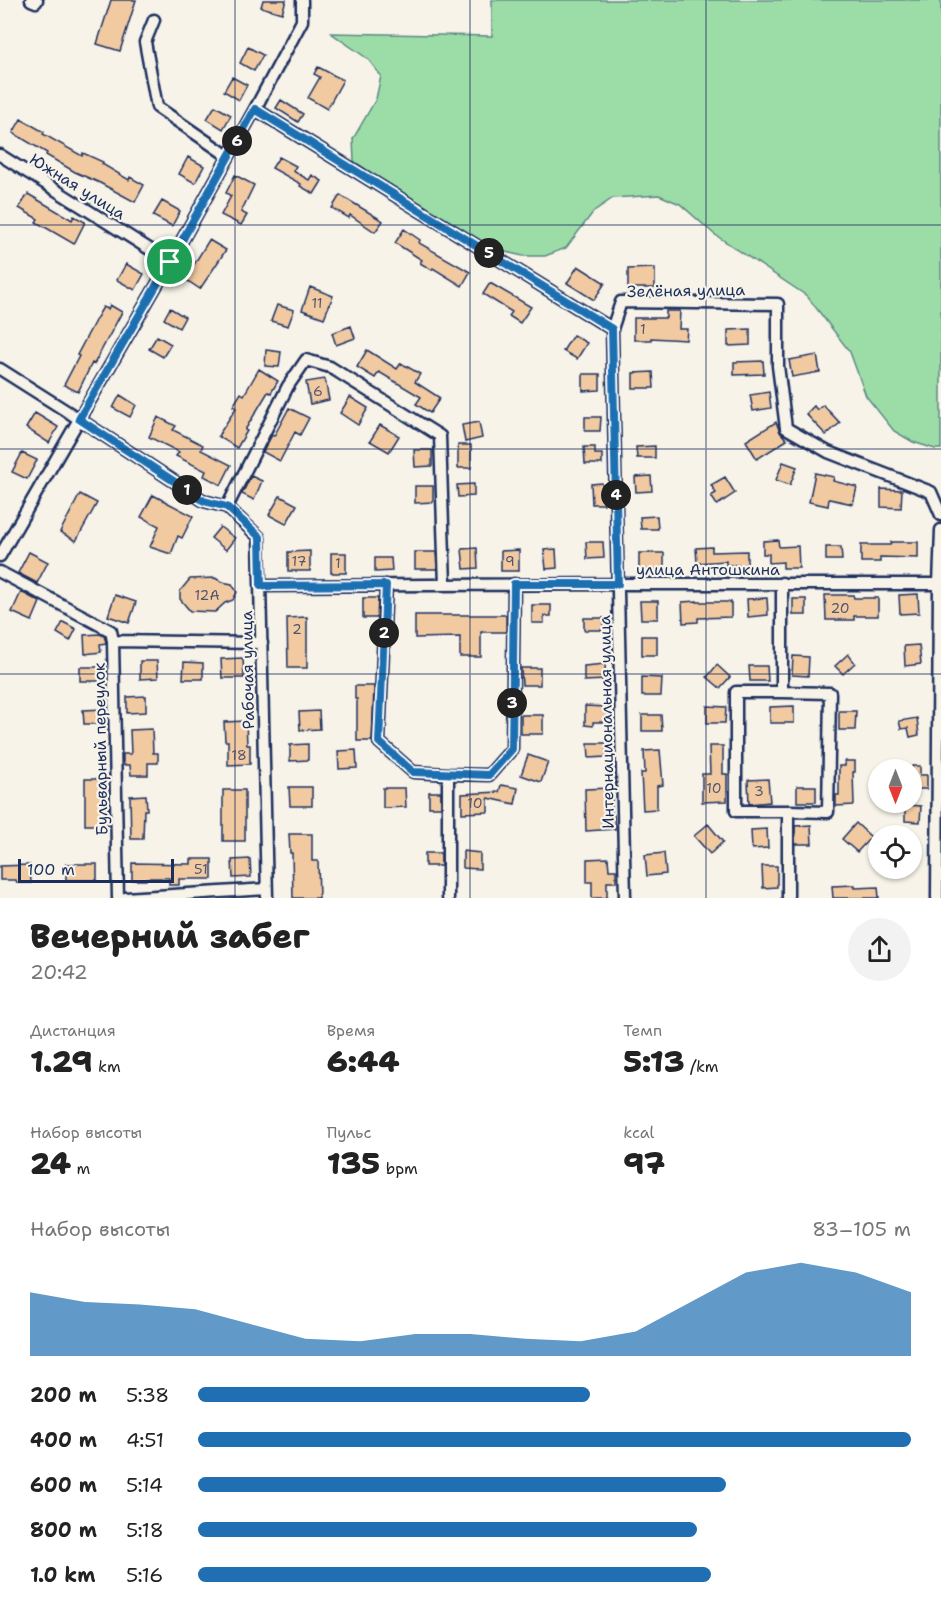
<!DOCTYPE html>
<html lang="ru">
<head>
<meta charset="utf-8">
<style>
  :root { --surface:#fff; --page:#f2f2f2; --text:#222; --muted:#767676; --accent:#1f6fb2 }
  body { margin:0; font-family:"Shantell Sans",sans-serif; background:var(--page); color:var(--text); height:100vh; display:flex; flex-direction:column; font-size:22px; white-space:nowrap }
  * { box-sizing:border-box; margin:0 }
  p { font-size:20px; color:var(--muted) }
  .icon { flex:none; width:33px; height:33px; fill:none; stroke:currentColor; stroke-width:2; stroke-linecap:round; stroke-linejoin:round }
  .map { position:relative; height:898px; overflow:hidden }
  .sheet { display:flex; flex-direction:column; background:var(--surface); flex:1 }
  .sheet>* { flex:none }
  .needle { width:39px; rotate:180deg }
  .fabs { position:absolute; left:868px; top:759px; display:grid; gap:12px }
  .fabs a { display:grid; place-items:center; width:54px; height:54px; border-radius:50%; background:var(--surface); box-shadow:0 2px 4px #0004; font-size:30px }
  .scale { position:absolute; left:18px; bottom:15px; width:156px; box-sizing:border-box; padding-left:6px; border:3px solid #1b2f5e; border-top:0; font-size:16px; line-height:21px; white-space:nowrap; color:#1b2f5e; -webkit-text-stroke:4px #f7f3e8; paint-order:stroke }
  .pin { position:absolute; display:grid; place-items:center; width:51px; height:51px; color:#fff; margin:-26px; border:3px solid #fff; border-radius:50%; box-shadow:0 2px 6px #0007 }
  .km { position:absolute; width:30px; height:30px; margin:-15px; border-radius:50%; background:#222; color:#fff; font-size:16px; line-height:30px; text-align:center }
  .round { display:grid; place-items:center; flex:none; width:63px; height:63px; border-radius:32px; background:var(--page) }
  .overview { display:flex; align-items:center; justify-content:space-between; height:102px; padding:0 30px }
  h1 { font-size:33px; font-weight:800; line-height:45px }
  .stats { display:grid; grid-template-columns:repeat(3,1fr); gap:9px; height:102px; padding:6px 30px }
  .stats div { display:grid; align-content:center }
  .stats b { font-size:30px; font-weight:800 }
  .stats small { font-size:16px; font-weight:400 }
  .stats p { font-size:16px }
  .chart { height:168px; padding:12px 30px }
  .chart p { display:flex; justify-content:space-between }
  .chart svg { width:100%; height:108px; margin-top:6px; fill:var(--accent); opacity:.7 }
  ul { padding:0 30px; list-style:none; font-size:20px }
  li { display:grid; grid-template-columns:96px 72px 1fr; align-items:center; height:45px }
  li i { height:15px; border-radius:8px; background:var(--accent) }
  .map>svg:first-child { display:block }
  .green { fill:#9cdda7; stroke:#5c8682; stroke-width:1.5 }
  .building { fill:#f2caa2; stroke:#1b2f5e; stroke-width:1.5 }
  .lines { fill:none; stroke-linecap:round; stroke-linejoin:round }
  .minor-casing { stroke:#1b2f5e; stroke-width:15 }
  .minor { stroke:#f7f3e8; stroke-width:10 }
  .route-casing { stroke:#fff; stroke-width:12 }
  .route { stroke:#1f6fb2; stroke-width:8 }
  .grid { fill:none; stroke:#1b2f5e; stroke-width:1.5; stroke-opacity:0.55 }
  .labels { text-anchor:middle; stroke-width:4.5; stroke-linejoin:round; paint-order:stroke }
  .number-label { font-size:14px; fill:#51566f }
  .street-label { font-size:16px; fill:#1b2f5e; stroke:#f7f3e8 }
</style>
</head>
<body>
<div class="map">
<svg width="941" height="898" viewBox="0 0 941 898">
  <rect width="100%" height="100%" fill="#f7f3e8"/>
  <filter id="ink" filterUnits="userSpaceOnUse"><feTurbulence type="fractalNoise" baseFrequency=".0167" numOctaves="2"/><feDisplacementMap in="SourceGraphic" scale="12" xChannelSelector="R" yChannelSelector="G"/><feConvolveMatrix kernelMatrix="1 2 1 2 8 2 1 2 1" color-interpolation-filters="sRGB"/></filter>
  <g filter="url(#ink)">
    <path class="green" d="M492 0H941V449H935L913 442 894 431 866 396 850 352 807 296 714 234 680 204 659 195 613 198 594 211 566 248 545 256H523L501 251 459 233 354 161 353 139 376 99 381 76 368 59 331 33 492 36Z"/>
    <path class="building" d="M111 0H136L120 51 97 44Z
      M263 0H286L282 13 261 7Z
      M248 47 263 55 254 71 240 63Z
      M318 67 343 80 327 109 308 98 320 77 314 74Z
      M232 77 247 85 239 100 224 91Z
      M281 100 303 114 298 122 276 108Z
      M215 106 231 115 223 129 207 119Z
      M21 119 44 132 43 134 82 156 83 153 103 162 102 164 129 180 130 177 144 185 135 202 100 183 75 172 46 155 47 153 13 133Z
      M188 157 204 166 195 183 179 174Z
      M279 157 296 166 293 171 309 180 312 175 322 181 314 194 300 186 301 184 272 168Z
      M235 175 254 185 241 212 247 215 241 225 221 215 231 196 226 193Z
      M28 194 72 220 74 216 85 222 74 244 36 222 38 219 19 208Z
      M340 195 383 221 375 232 350 215 349 218 332 208Z
      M162 201 180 211 172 226 153 216Z
      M404 229 420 240 419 243 470 272 462 286 433 268 432 270 420 263 422 260 395 243Z
      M209 240 226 250 200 289 185 279Z
      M126 264 144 274 135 290 117 280Z
      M578 266 605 283 594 300 567 283Z
      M655 268V288H628V269Z
      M490 283 531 307 520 323 509 316 512 312 483 294Z
      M310 287 333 296 324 318 302 310Z
      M110 305 122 312 94 364 92 363 78 392 64 385 79 356 77 355 96 319 103 307 108 309Z
      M277 305 294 310 288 326 271 321Z
      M170 308 185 317 179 328 164 319Z
      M666 311H680L679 329H687L686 340 651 338V340H634V318H666Z
      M351 326 355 338 336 345 332 333Z
      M750 329V345L728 346V330Z
      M573 335 587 343 577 359 563 351Z
      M157 336 171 344 163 357 149 349Z
      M266 350 281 352 279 367 265 366Z
      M367 350 397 369 401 363 420 374 415 382 440 398 430 413 416 404 421 397 379 372 375 378 357 367Z
      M817 355 820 372 792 377 789 360Z
      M763 361 764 374 734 375V362Z
      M259 369 278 381 271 393 268 392 245 430 247 431 237 448 218 436 236 408 233 406 241 393 244 395Z
      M653 372 654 388H633V373Z
      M583 374H600V390L583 391Z
      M325 379 329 400 310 404 306 382Z
      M769 392 771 408 753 411 750 395Z
      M120 395 136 405 130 417 113 408Z
      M350 397 368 408 358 425 340 413Z
      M823 405 840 423 826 435 806 414 814 406 817 410Z
      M289 408 309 418 300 435 295 432 280 461 263 452 272 435 274 436Z
      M35 413 58 427 49 443 26 428Z
      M158 417 176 426 173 430 203 445 201 450 231 465 221 485 204 476 206 471 176 456 179 452 149 437Z
      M585 417H601L600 431H585Z
      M479 422 482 438 465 442 462 425Z
      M776 422 780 432 787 440 757 459 746 441Z
      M380 425 399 436 389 452 370 441Z
      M458 445H471V468H458Z
      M655 446V458H637L636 447Z
      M584 447H595V454H602V464H585Z
      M414 450H432V466L415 467Z
      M22 453 37 460 27 479 12 472Z
      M783 462 797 467 790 485 776 480Z
      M815 473 834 477 833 481 857 487 853 504 829 499 828 506 809 502Z
      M251 476 262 481 254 500 242 494Z
      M651 476 652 491 636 492 635 477Z
      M725 477 735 493 717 505 711 496 716 493 711 485Z
      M602 483 604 504H592L591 484Z
      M474 484V496L458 497 457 485Z
      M415 486H433V502L415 503Z
      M881 489 902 490 901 508 881 507Z
      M80 494 97 503 76 541 60 532Z
      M153 495 193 516 182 538 178 536 171 554 150 547 159 526 141 517Z
      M280 496 297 505 286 524 269 515Z
      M657 516 658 529H641L640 517Z
      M220 527 235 538 226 550 211 538Z
      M778 540 779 547 798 546 799 568H783V562L769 563V554H763V541Z
      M586 542H603L604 558 587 559Z
      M891 542H918V558L880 557V562H861V545H890Z
      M712 547V552L747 551V565H726V561L697 563 696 548Z
      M826 547H841L842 560H826Z
      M477 548 478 568 464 569 462 549Z
      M556 549 557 568 546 569 544 550Z
      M519 550V571H501V551Z
      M310 551V571H288V552Z
      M29 552 48 562 37 583 18 573Z
      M415 552H436L437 569H415Z
      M331 553H346V573H331Z
      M639 553H664V569L639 570Z
      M375 558H391L392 571 375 572Z
      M215 578 222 582 232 584 237 592 233 600 225 603 215 612 190 611 180 599V591L190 579Z
      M21 592 40 602 32 621 12 612Z
      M918 594 919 613 900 614 899 595Z
      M115 595 136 602 129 623 108 616Z
      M825 595H853L854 598H878V616H854V620H826Z
      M363 598H378L377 618H363Z
      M767 598 768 615 748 617 747 599Z
      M793 599H806V615H793Z
      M640 601H658V619H641Z
      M697 601V602H731V617L698 618V622L683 623 682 602Z
      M532 605H551V616H544V623H532Z
      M415 615H506V632H481V657H460V637L415 638Z
      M307 617V668H288L287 618Z
      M584 618H604V630H584Z
      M63 622 76 629 70 641 57 633Z
      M100 634 104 636 106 642V643L100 644 101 652 85 654 84 635Z
      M642 636H657V655H642Z
      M919 645 921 664 905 666 904 646Z
      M848 654 855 663 843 674 835 666Z
      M793 656 809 657 808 676 792 675Z
      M243 658 244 678H222L221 659Z
      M140 661H157L158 678 140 679Z
      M184 662 203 663V679H183Z
      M605 664 606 680 584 681V666Z
      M717 665 730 677 720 688 707 677Z
      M749 666H767L768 681H750Z
      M80 667H101V681H80Z
      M521 668H540V685H522Z
      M642 677 662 678 661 696H642Z
      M355 686H374L372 741H357V699H355Z
      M146 696V712L127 713V697Z
      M585 706 607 707V722H593V726L585 725Z
      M707 706 726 707 725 723H707Z
      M794 706V723H770V707Z
      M105 709V724H84L83 710Z
      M319 711 320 729 300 730 299 712Z
      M839 711H856L855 730H839Z
      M521 715H543V734H521Z
      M642 715H661L662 731H642Z
      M917 718 919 735 910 737 908 728 901 729 899 721Z
      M246 721 247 745H250V764L228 765V741H225L224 722Z
      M152 729 153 753H158V763H148V775H131L130 765H123V754H131L130 730Z
      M588 743H606V757L589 758Z
      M308 744V760L290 761V745Z
      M709 746H723V774H727V801L702 802V774H710Z
      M356 750 357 768 339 769 338 751Z
      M660 750 663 785 657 786V809L643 810 641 773H645L644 751Z
      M528 755 548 762 541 782 521 775Z
      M845 761H855V772H853L854 805 836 806V795H839V766H845Z
      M912 766H920V775H927V789H916V784H912Z
      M85 779H105V804H108V825H85Z
      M768 779 770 802 749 804 748 780Z
      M501 785 518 788 515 804 488 798V812L462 813V794L499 792Z
      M797 786H816V802H797Z
      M289 787H312V806H290Z
      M383 788H405L406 807 383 808Z
      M612 788V815H614L615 829 586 831 585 789Z
      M223 790H245V841H223Z
      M429 792H441V807H429Z
      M146 795 147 810H144L143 839H131L130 796Z
      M905 805 921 806 920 822 905 821Z
      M856 823 871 837 857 852 842 839Z
      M708 824 723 842 710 854 694 836Z
      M811 825 812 844H795V826Z
      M767 829 768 848 752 849 751 830Z
      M289 834H312V861H318L319 898H293L292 853H290Z
      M463 851 480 853V869L463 868Z
      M425 853H441V866H425Z
      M664 853 666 874 647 876 645 855Z
      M608 858 609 870H616V882H607V898H592V882H587V859Z
      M191 859H212V879H179V885H169V878H146V880H132V863L191 864Z
      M250 859 251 877 233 878 232 860Z
      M66 864H97V880H66Z
      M30 865 31 883H17L16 880H0V866Z
      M762 866H777V887L763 888Z
      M855 885V888L878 887 879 898H833L832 886Z"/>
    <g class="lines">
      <defs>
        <path id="minor" d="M31 0 36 2 37 0
          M154 20 145 42 157 107 228 156
          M255 109 612 329 621 302 778 304V366L786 428 828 452 931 492 941 515
          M0 155 170 262
          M612 329 625 898
          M0 369 79 419 204 501 227 507 259 537 267 898
          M227 507 288 386 306 360 330 367 440 436 445 585
          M0 556 170 262 255 109 302 21V0
          M0 572 111 631 113 641
          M782 583V692H736V811H788V898
          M386 585 379 742 413 772 448 774V898
          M261 586 618 584H939
          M782 692 830 693 828 812 788 811
          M448 774 489 775 512 749 514 584
          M118 898 113 641 262 643
          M125 898 266 889
          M937 898 939 584 941 530"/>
      </defs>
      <use href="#minor" class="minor-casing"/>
      <use href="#minor" class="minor"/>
    </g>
  </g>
  <g class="lines" filter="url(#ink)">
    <defs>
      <path id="route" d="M255 109 612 329 618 584H514L512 749 489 775 413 772 379 742 386 585 261 586 260 537 227 507 204 501 79 419 170 262Z"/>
    </defs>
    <use href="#route" class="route-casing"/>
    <use href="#route" class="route"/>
  </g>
  <path class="grid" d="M235 0V898M470 0V898M706 0V898M0 225H941M0 449H941M0 674H941"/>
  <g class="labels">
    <g class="number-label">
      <text x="317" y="308">11</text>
      <text x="643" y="334">1</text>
      <text x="318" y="396">6</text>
      <text x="299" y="566">17</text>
      <text x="510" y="566">9</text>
      <text x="338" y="568">1</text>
      <text x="207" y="600">12А</text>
      <text x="840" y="613">20</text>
      <text x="297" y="634">2</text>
      <text x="239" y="760">18</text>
      <text x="714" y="793">10</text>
      <text x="759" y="796">3</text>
      <text x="475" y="808">10</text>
      <text x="201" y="874">51</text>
    </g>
    <g class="street-label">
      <text transform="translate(78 186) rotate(32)" y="6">Южная улица</text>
      <text transform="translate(686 290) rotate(-1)" y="6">Зелёная улица</text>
      <text x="708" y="575">улица Антошкина</text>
      <text transform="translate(247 670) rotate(-91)" y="6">Рабочая улица</text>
      <text transform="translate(606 722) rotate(-91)" y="6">Интернациональная улица</text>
      <text transform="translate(100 749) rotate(-91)" y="6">Бульварный переулок</text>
    </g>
  </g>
</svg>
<div class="fabs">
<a><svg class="needle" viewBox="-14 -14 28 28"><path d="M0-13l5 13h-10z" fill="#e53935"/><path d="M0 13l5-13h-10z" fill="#767676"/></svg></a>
<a><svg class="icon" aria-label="locate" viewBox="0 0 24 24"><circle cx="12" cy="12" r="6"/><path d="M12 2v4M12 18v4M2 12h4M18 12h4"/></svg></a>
</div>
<div class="scale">100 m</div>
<div class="pin" style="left:170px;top:262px;background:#1e9e55"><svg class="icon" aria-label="arrive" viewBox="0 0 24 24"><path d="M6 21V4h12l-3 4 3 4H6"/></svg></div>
<b class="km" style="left:187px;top:490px">1</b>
<b class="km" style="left:384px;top:633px">2</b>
<b class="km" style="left:512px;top:703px">3</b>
<b class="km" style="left:616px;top:495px">4</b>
<b class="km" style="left:489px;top:253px">5</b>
<b class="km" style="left:237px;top:141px">6</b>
</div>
<section class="sheet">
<div class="overview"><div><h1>Вечерний забег</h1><p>20:42</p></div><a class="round"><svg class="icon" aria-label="share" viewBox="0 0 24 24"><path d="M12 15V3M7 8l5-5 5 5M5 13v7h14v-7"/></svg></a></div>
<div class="stats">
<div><p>Дистанция</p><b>1.29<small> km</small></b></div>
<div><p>Время</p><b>6:44</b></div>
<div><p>Темп</p><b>5:13<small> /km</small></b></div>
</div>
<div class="stats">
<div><p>Набор высоты</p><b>24<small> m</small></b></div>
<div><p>Пульс</p><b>135<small> bpm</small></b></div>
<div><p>kcal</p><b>97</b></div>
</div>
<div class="chart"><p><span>Набор высоты</span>83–105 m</p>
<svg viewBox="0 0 160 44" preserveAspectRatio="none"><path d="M0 44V18L10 22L20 23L30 25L40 31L50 37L60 38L70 35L80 35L90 37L100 38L110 34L120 22L130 10L140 6L150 10L160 18V44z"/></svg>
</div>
<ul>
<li><b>200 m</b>5:38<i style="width:55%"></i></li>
<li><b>400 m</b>4:51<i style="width:100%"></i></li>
<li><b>600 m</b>5:14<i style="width:74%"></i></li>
<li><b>800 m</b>5:18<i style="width:70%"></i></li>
<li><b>1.0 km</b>5:16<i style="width:72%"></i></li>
</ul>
</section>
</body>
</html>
